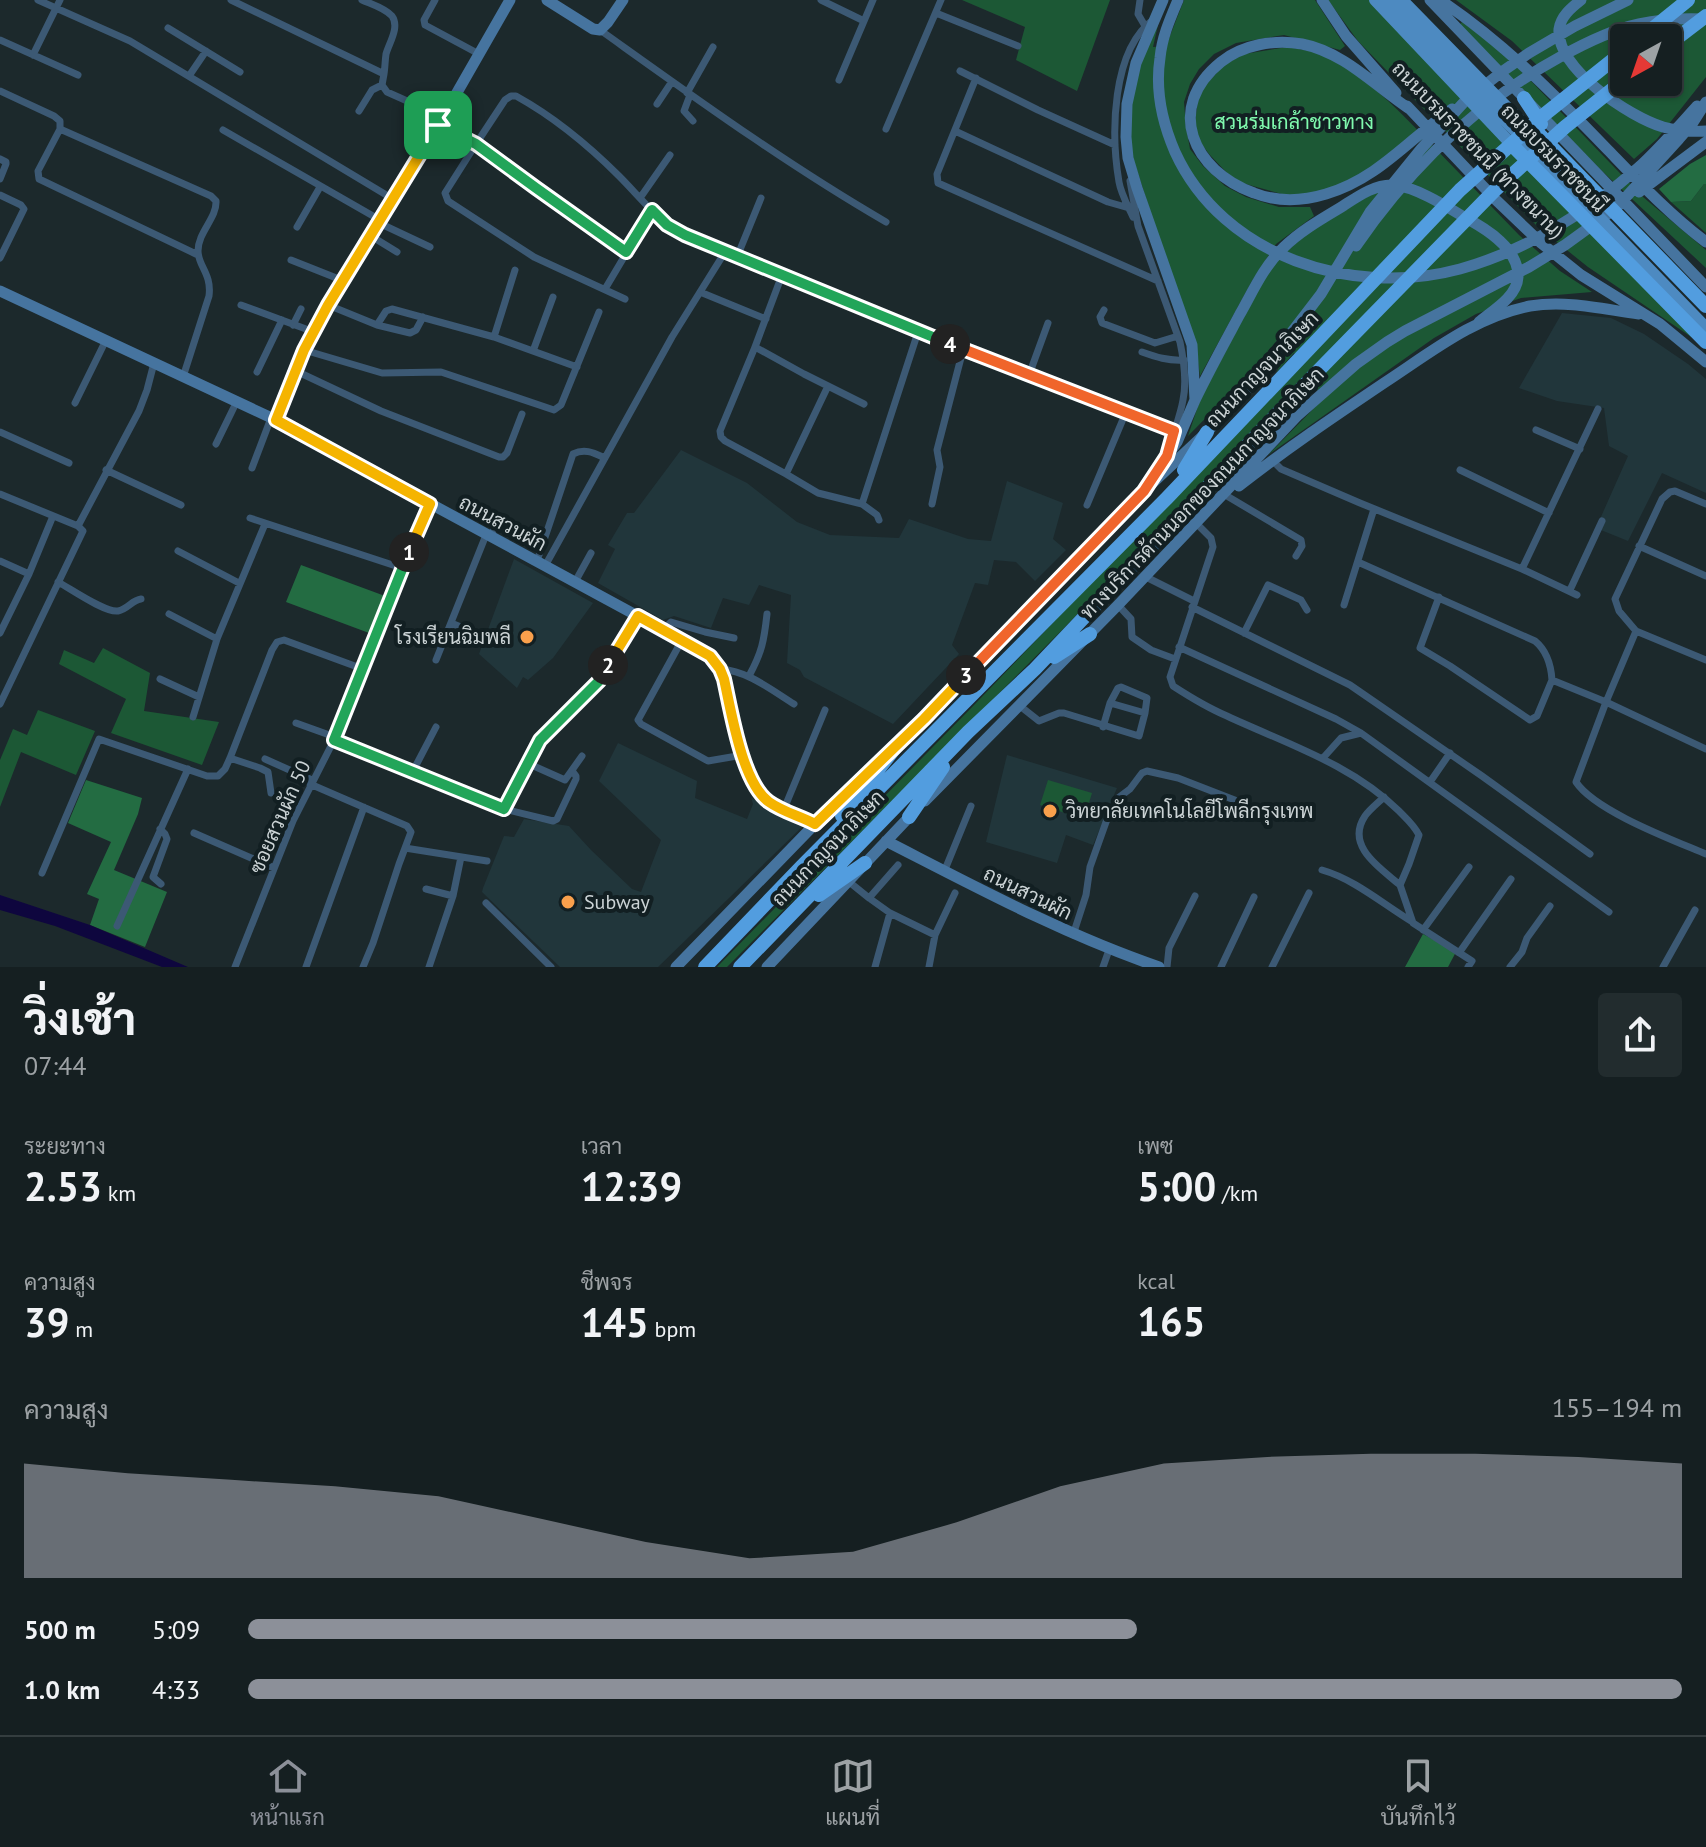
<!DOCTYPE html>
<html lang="th">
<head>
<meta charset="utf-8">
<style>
  :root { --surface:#151f21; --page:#222c2e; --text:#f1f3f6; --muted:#9da2a5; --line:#343d3f; --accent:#8c9099 }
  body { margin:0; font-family:"PT Sans",Sarabun,sans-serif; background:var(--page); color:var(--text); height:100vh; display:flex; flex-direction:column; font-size:30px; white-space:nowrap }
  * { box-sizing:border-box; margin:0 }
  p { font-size:26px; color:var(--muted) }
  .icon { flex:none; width:44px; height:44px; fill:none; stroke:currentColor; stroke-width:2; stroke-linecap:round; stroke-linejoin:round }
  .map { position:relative; height:967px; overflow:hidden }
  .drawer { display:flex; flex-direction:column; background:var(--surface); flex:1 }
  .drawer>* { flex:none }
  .needle { width:52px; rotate:220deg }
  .fabs { position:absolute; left:1610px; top:24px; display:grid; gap:16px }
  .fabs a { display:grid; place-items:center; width:72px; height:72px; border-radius:8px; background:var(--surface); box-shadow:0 2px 6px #0004,0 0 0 2px var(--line); font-size:40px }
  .pin { position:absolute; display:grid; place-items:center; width:68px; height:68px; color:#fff; margin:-34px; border-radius:16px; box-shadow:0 4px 12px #0006 }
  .km { position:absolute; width:40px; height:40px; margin:-20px; border-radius:50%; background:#222; color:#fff; font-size:22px; line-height:40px; text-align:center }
  .round { display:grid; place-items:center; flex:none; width:84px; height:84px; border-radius:8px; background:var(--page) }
  .summary { display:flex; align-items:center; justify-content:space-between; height:136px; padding:0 24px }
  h1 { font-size:44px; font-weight:800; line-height:60px }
  .metrics { display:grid; grid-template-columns:repeat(3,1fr); gap:12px; height:136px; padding:8px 24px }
  .metrics div { display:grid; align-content:center }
  .metrics b { font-size:40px; font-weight:800 }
  .metrics small { font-size:22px; font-weight:400 }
  .metrics p { font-size:22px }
  .chart { height:224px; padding:16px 24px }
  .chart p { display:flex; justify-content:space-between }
  .chart svg { width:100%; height:144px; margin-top:8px; fill:var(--accent); opacity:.7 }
  ul { padding:0 24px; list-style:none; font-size:26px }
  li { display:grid; grid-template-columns:128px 96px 1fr; align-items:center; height:60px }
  li i { height:20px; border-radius:10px; background:var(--accent) }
  .tab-bar { display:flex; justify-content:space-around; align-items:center; height:112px; border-top:2px solid var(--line); background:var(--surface); font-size:22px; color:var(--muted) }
  .tab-bar a { display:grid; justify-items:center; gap:4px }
  .tab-bar .current { color:var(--accent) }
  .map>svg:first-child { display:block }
  .built { fill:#21363b }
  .green { fill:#1c5835; fill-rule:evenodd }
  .forest { fill:#236c42 }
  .water { fill:#0e063e }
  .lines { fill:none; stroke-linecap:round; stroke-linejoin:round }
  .street { stroke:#3c5974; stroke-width:7 }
  .secondary { stroke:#46749f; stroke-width:11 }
  .primary { stroke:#4d8ac1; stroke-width:12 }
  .highway { stroke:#529ddf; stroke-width:14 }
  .split-1-casing { stroke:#fff; stroke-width:16 }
  .split-2-casing { stroke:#fff; stroke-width:16 }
  .split-3-casing { stroke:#fff; stroke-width:16 }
  .split-4-casing { stroke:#fff; stroke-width:16 }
  .split-5-casing { stroke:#fff; stroke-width:16 }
  .split-1 { stroke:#f5b400; stroke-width:10 }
  .split-2 { stroke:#22a559; stroke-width:10 }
  .split-3 { stroke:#f5b400; stroke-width:10 }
  .split-4 { stroke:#f0652b; stroke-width:10 }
  .split-5 { stroke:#22a559; stroke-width:10 }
  .poi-dot { fill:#f9a04c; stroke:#121f22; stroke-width:3 }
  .labels { text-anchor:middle; stroke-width:8; stroke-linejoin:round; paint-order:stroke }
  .park-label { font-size:20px; fill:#80fbaf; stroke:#121f22 }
  .street-label { font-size:20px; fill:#cbd3d5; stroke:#121f22 }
  .poi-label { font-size:20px; fill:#cbd3d5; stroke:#121f22; text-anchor:start }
</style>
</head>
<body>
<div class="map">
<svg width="1706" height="967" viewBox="0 0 1706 967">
  <rect width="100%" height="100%" fill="#1c292c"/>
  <path class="built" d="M1562 313 1611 318 1644 334 1688 364 1706 379V493L1662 473 1628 541 1596 528 1628 456 1609 446 1604 408 1557 401 1519 388Z
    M681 450 747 483 797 522 830 535 899 538 909 519 968 539 991 541 1007 481 1063 503 1053 539 1066 550 1035 581 1016 562 994 560 988 585 975 583 952 645 959 654 893 724 804 677 800 670 787 663 791 595 759 585 749 605 723 598 711 628 674 616 663 620 598 583 615 549 608 545 627 513H634Z
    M514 559 593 603 553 658 528 680 523 677 517 688 479 654Z
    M618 743 697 781 695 798 747 819 753 804 751 797 803 826 658 967H560L482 892 483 888 504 836 514 837 524 819 569 826 591 850 632 889 641 892 661 840 599 781Z
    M1007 755 1117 788 1093 845 1066 835 1057 863 986 842Z"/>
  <path class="green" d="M962 0H1110L1077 91 1016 60 1025 27Z
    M1184 0H1315L1345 46 1340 50 1284 35 1236 43 1214 54 1199 69 1190 84 1184 102 1186 127 1190 149 1203 166 1225 186 1246 197 1279 207H1310L1314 216 1276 244 1252 281 1200 376 1197 355 1130 149 1131 91 1145 49 1160 16 1153 47 1166 46Z
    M1328 0H1371L1706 347 1588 267 1538 227 1358 41Z
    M1456 0H1706V77L1657 139 1634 159 1512 41ZM1624 38H1668V82H1624Z
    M1462 22 1500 49 1643 197 1706 250V268L1602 171 1459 25Z
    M1287 47C1297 49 1308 50 1317 53 1356 67 1397 108 1425 138L1349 183 1331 190 1289 196 1242 183 1227 173 1209 154 1198 139 1195 122 1199 92 1224 65 1244 54Z
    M1432 145 1519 235 1560 271 1592 292 1521 298 1476 314 1434 338 1268 455 1320 402 1313 368 1064 628 727 967H717L975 704 1304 361 1294 353 1276 373 1287 351 1279 338 1246 377 1188 436 1200 400 1272 264 1308 233 1373 193Z
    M1704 184H1706V233L1671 202 1691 201Z
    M103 648 150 673 144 711 219 722 202 765 111 733 126 699 59 664 64 650 94 663Z
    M38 710 95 731 76 775 21 752 0 807V760L13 729 27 735Z
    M1048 780 1092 793 1084 819 1040 805Z"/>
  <path class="forest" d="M1706 155V184H1704L1691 201 1671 202 1659 189 1690 164Z
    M301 565 385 596 369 633 286 602Z
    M86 780 142 798 138 814 114 870 167 892 145 947 90 925 99 899 87 894 111 842 68 823Z
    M1423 934 1456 952 1448 967H1405Z"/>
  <path class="water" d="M0 895 90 925 188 967H162L55 926 0 910Z"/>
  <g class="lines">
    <path class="street" d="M38 0 130 41 393 199
      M231 0 384 74 382 85 387 92 443 117
      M362 0C371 4 385 8 392 16 400 27 389 43 386 54 385 61 385 68 384 74
      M435 0 424 20 425 25 479 54
      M821 0 864 21
      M1140 0 1138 14 1145 26
      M936 13 1018 46
      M168 28 240 72
      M600 30C694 97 786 164 886 222
      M0 40 78 75
      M33 55 60 0
      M960 71 1038 110 1115 145
      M189 76 206 51
      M976 78 937 174 938 183 1158 281
      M839 80 873 0
      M0 91 54 116 60 121V129L38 171 39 179 198 255
      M687 93 713 47
      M690 95 684 111 693 121
      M657 104 671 83
      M359 111 372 90 382 85
      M438 125 476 144 505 100 511 96H516C554 117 588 145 619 176 638 195 655 217 677 231L963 350 1174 431
      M60 129 211 196 216 201C217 218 198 232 198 251 198 266 212 274 209 296L183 377
      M886 129 941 0
      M223 130 380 220
      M955 131 1108 202 1129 208
      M0 159 6 162V164L0 179
      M1130 181 1138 226 1180 342C1184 361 1187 381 1183 400 1180 417 1173 433 1169 450
      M0 195 21 205 24 209 0 258
      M640 198 670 155
      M1133 217C1128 206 1121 194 1119 182 1111 135 1111 50 1154 19
      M379 223 430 247
      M297 227 320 187
      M371 236 397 252
      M737 257 761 198
      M291 260 344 281
      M782 275 755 347 720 431 721 437 725 441 786 474 818 493 862 504 877 515 879 520
      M605 289 652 210
      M700 292 766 319
      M625 299 534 257 448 201 445 193 476 144 536 188 626 252
      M241 305 314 332
      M328 305 377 325 386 311 392 309 494 337 577 367
      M1104 310 1100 317 1102 323 1155 343 1178 336
      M293 325 301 309
      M377 325 410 333 416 330 423 317
      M494 337 515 270
      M755 347 804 374 864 404
      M304 350 382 373 441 372 554 410 561 405 599 312
      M533 351 553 297
      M1142 352C1156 357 1168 361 1184 360
      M296 371 381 411 499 457H503L507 453 522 414
      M257 372 282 320
      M1029 375 1048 323
      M75 403 106 340
      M1536 430 1580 449
      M0 432 69 463
      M216 444 236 403
      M1272 460 1281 469 1360 503 1522 569 1577 595
      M252 468 271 418
      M106 470 181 505
      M1460 470 1549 513
      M786 474 828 386
      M0 494 78 526
      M1227 496 1301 540 1302 546 1296 556
      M862 504 918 332
      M932 504 940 467 937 450 963 350
      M1706 504 1675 491 1670 492 1662 499 1615 599 1619 611 1636 631 1706 660
      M1087 505 1126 412
      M250 518 402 568
      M1197 524 1211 538 1213 547 1170 677 1173 686C1190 697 1208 708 1227 716 1287 744 1351 764 1399 811 1407 819 1414 825 1419 835L1409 864 1400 885 1413 923 1472 961 1468 967
      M491 537 498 516
      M1639 546 1706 576
      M178 551 239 583
      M0 561 29 574
      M537 561 573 454C585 448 594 453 605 458
      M1358 562 1535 641C1546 650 1551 665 1552 680L1606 702 1706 749
      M545 566 672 337 725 252
      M1522 569 1598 409
      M1146 577 1194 601
      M58 582C71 589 105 613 118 611 128 609 132 600 141 599
      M575 582 591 553
      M1570 590 1602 521
      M1439 597 1420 648 1450 666 1530 720 1537 716 1552 680
      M1118 605 1131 619 1132 637 1151 650 1175 659
      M1344 605 1374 509
      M1192 607 1350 685 1482 776 1590 854
      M169 614 217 639
      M451 623 483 636
      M663 630 671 622 705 632 734 638
      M1636 631 1606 702 1576 782C1595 811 1673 840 1706 854
      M0 633 29 574 53 516
      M1244 633 1268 585 1301 600 1307 610
      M682 640 638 720 641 724 708 761 743 755
      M1179 647 1336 719 1361 733 1609 912
      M436 660 486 535
      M720 669C748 671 770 689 794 704
      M749 676C762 652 764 641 767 614
      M160 679 199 697
      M1110 703 1145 713
      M0 704 83 531 78 526 139 411 147 390 154 363
      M1020 706 1039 721 1059 713H1064L1139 736 1145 713 1147 698 1121 687 1118 688 1110 703 1103 727
      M193 717 217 639 265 524
      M296 723 335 737
      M334 740 504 809 553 821 557 819 576 779V776L573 772
      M230 758 260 768 268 772 271 793
      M1323 758 1341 738 1361 733
      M265 759 312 780
      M527 763 565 780 582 756
      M412 773 436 727
      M1430 782 1450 753
      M310 784 407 826 411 832 399 864 373 943 363 967
      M1384 797C1378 803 1370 809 1365 816 1345 846 1380 868 1400 885
      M504 809 537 746 599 681 638 616
      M784 809 825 710
      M160 829 165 834 167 839 153 877 161 884
      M194 833 274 868
      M405 848 487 861
      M1322 870C1354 879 1383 904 1411 921
      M944 872 971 806
      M42 873 99 739 207 776H218L225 769 230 758 272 650 277 642 284 640 363 669
      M848 881 869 898 898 865
      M426 889 453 896
      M869 898 890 913 935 935
      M486 903 551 967
      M117 926 188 769
      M1423 930 1469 867
      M1073 935 1086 895 1090 867 1106 822 1118 798 1130 789 1142 773 1147 771 1178 778 1263 811 1272 812 1282 806
      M1459 953 1511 879
      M235 967 293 821 334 740 366 663 402 568 430 504
      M306 967 364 807
      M429 967 453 896 461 857
      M875 967 890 913
      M929 967 935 935 955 893
      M1103 967 1109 950
      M1167 967 1169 948 1195 896
      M1221 967 1254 897
      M1272 967 1309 893
      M1510 967 1522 952 1527 938 1550 906
      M1663 967 1695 910"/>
    <path class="secondary" d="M547 0 593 29 600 30 608 22 623 0
      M1178 0C1170 19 1162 37 1160 58 1155 91 1162 122 1175 152 1223 257 1353 298 1460 269 1525 251 1588 212 1638 168 1659 149 1678 127 1697 106
      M1322 0 1346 36 1396 93
      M1430 0 1706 287
      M1440 0C1503 42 1556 96 1608 150 1640 183 1670 215 1706 242
      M1581 0C1571 8 1561 16 1559 29 1556 69 1630 117 1663 127 1677 131 1692 132 1706 131
      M1407 106 1495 199 1541 243 1581 275 1660 324 1706 362
      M1411 110C1376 87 1344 52 1302 44 1274 39 1242 45 1221 62 1164 108 1193 171 1254 193 1277 202 1303 201 1326 194 1378 179 1410 138 1452 109
      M1639 192 1706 142
      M1356 246C1410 168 1476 103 1560 57 1585 43 1611 30 1639 24 1661 19 1684 18 1706 19
      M0 291 276 420 704 652 714 660 720 669 746 766C764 810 778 803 815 824
      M1195 400C1209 371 1225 342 1240 314 1253 291 1264 266 1283 248 1300 231 1323 218 1343 206 1357 197 1375 184 1393 185 1414 186 1446 206 1464 217 1487 229 1519 249 1518 277 1517 297 1492 311 1479 322
      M276 420 304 350 328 305 443 117 510 0
      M1153 477 1177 442 1195 400 1192 345 1137 188 1128 158 1126 137 1127 104 1136 63 1163 0
      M1239 486C1286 449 1335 416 1384 383 1430 353 1474 317 1530 306 1567 300 1602 309 1639 314
      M891 751 1082 557 1144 491 1207 432 1259 375 1321 294 1370 212 1421 149 1466 100 1503 71 1529 53 1575 26 1628 0
      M925 801 1118 605 1298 415 1356 364 1387 342 1405 331 1529 267 1565 245 1616 208 1679 139 1692 124 1706 102
      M886 841C976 887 1063 934 1159 967
      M676 967 815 824 872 769
      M767 967 912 814"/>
    <path class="primary" d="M1375 0 1513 146
      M1389 0 1706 328
      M1402 0 1534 135"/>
    <path class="highway" d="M1641 38 1688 0
      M1668 45 1706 16
      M1524 98 1541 124
      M1533 128 1706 306
      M1513 146 1706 342
      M1184 470 1207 432
      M1054 657 1090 634
      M842 816 895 748
      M909 817 943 767
      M819 895 865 863
      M705 967 802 866 1167 498 1460 190 1545 114 1624 51
      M740 967 968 732 1035 669 1318 371 1495 190 1565 127 1624 80"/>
  </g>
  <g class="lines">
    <defs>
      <path id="split-1" d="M409 552 430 504 276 420 304 350 328 305 438 125"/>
      <path id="split-2" d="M409 552 334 740 504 809 540 740 599 681 608 665"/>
      <path id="split-3" d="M608 665 638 616 710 656 720 669 724 679C731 710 742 783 769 802 783 812 800 816 815 824L924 719 966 675"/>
      <path id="split-4" d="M950 344 1174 431 1167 456 1144 491 966 675"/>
      <path id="split-5" d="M438 125 476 144 536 188 626 252 652 210 667 225 685 235 950 344"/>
    </defs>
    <use href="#split-1" class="split-1-casing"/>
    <use href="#split-2" class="split-2-casing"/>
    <use href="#split-3" class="split-3-casing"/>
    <use href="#split-4" class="split-4-casing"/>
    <use href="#split-5" class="split-5-casing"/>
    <use href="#split-1" class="split-1"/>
    <use href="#split-2" class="split-2"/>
    <use href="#split-3" class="split-3"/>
    <use href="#split-4" class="split-4"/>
    <use href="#split-5" class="split-5"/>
  </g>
  <g class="poi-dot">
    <circle cx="527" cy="637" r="8"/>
    <circle cx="1050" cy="811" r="8"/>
    <circle cx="568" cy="902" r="8"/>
  </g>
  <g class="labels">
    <g class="park-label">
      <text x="1294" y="129">สวนร่มเกล้าชาวทาง</text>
    </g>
    <g class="street-label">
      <text transform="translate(1478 150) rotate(46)" y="7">ถนนบรมราชชนนี (ทางขนาน)</text>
      <text transform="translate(1554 158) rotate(46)" y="7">ถนนบรมราชชนนี</text>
      <text transform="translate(1262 369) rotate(-46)" y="7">ถนนกาญจนาภิเษก</text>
      <text transform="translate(1202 493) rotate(-46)" y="7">ทางบริการด้านนอกของถนนกาญจนาภิเษก</text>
      <text transform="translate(503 523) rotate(28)" y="7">ถนนสวนผัก</text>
      <text transform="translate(280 817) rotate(-66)" y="7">ซอยสวนผัก 50</text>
      <text transform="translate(828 848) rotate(-46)" y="7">ถนนกาญจนาภิเษก</text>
      <text transform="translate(1028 893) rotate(26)" y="7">ถนนสวนผัก</text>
    </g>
    <g class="poi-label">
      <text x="511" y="644" text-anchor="end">โรงเรียนฉิมพลี</text>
      <text x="1066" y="818">วิทยาลัยเทคโนโลยีโพลีกรุงเทพ</text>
      <text x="584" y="909">Subway</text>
    </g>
  </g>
</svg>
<div class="fabs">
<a><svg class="needle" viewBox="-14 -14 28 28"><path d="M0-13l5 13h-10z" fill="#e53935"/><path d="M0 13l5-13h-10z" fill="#9da2a5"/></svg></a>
</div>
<div class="pin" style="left:438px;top:125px;background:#1e9e55"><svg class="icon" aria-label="arrive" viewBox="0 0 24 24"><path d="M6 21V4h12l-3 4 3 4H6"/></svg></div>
<b class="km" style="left:409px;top:552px">1</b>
<b class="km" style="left:608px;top:665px">2</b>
<b class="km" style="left:966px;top:675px">3</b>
<b class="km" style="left:950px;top:344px">4</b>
</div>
<section class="drawer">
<div class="summary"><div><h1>วิ่งเช้า</h1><p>07:44</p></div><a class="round"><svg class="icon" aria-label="share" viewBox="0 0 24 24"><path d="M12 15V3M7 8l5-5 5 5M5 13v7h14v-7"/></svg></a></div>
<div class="metrics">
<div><p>ระยะทาง</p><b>2.53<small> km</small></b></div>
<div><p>เวลา</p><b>12:39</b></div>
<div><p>เพซ</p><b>5:00<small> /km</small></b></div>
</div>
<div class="metrics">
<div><p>ความสูง</p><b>39<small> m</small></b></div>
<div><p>ชีพจร</p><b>145<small> bpm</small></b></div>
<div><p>kcal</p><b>165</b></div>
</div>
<div class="chart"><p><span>ความสูง</span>155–194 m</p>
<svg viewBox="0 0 160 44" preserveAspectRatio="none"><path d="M0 44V9L10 12L20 14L30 16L40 19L50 26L60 33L70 38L80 36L90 27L100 16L110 9L120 7L130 6L140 6L150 7L160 9V44z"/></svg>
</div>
<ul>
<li><b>500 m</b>5:09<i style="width:62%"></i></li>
<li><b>1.0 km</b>4:33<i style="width:100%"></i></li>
</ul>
</section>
<nav class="tab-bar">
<a class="current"><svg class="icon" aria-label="home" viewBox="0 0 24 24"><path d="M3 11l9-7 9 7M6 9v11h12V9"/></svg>หน้าแรก</a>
<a><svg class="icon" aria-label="map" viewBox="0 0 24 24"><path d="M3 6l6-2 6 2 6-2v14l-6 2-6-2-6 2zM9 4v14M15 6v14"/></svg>แผนที่</a>
<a><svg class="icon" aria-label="saved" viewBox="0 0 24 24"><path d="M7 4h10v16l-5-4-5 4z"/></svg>บันทึกไว้</a>
</nav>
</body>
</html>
